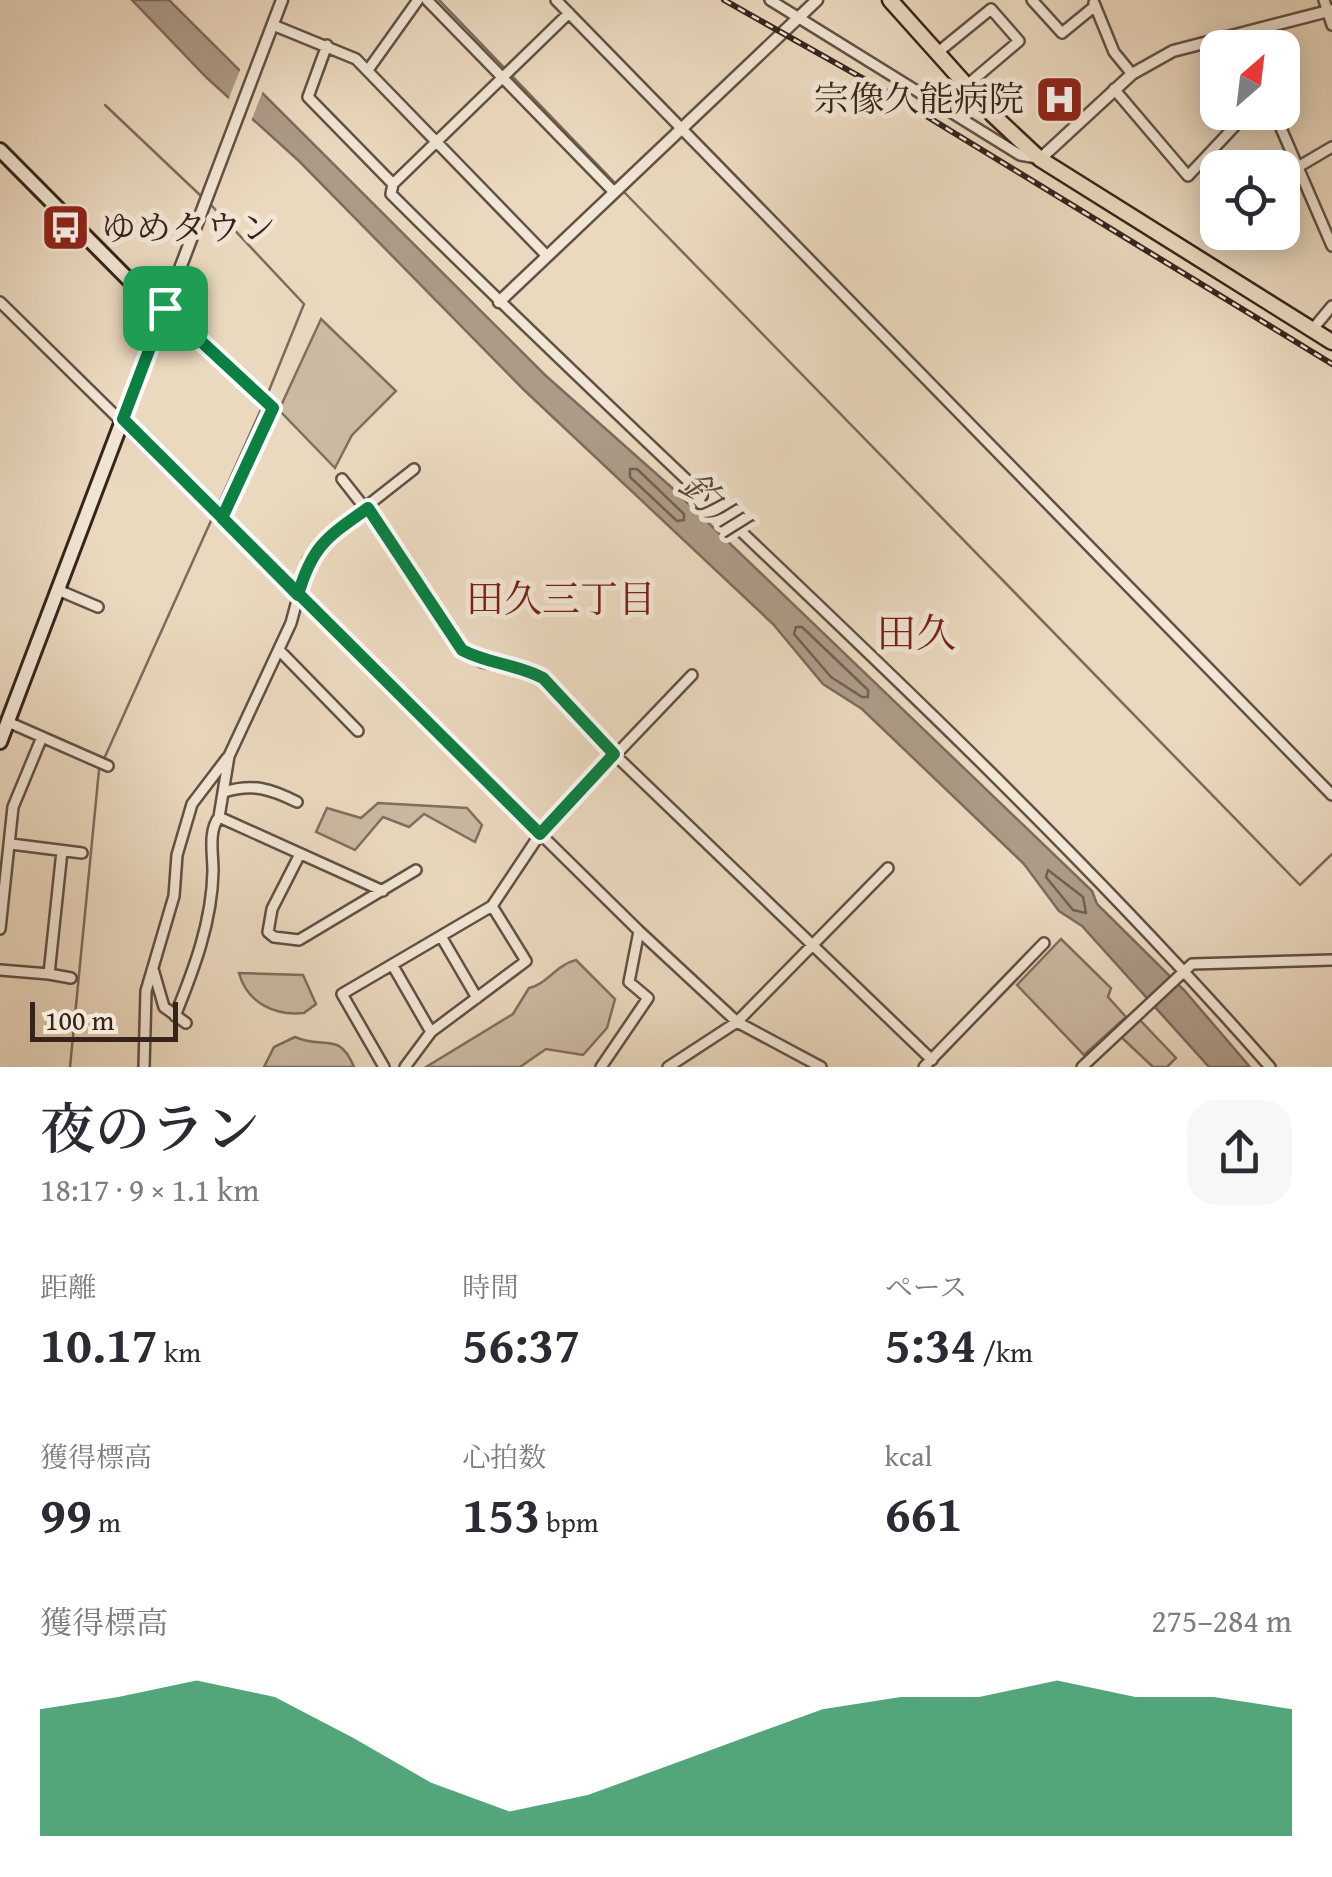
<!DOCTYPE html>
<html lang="ja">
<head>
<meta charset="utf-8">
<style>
  :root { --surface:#fff; --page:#f7f7f7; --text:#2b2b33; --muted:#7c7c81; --accent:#0b8043 }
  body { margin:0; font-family:"Gentium Book Plus","Noto Serif JP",serif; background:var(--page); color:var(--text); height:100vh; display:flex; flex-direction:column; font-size:38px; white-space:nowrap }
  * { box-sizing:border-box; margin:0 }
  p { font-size:32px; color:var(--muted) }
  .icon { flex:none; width:55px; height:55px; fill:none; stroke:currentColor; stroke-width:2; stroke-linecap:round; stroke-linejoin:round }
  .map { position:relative; height:1067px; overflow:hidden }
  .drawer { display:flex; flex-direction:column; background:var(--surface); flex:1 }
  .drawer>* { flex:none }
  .needle { width:65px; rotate:28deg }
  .controls { position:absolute; left:1200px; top:30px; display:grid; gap:20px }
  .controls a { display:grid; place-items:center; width:100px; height:100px; border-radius:20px; background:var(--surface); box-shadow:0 5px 25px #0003; font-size:50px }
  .scale { position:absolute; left:30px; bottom:25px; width:148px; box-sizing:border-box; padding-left:10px; border:5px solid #35241c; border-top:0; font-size:28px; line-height:35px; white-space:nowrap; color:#35241c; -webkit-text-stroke:8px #f2e6d5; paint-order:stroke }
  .pin { position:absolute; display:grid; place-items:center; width:85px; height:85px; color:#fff; margin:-42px; border-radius:20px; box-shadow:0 5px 15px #0006 }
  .round { display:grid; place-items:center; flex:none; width:105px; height:105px; border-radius:30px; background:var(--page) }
  .overview { display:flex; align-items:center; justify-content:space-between; height:170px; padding:0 40px }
  h1 { font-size:55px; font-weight:600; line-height:75px }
  .metrics { display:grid; grid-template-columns:repeat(3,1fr); gap:15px; height:170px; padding:10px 40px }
  .metrics div { display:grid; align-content:center }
  .metrics b { font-size:50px; font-weight:600 }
  .metrics small { font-size:28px; font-weight:400 }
  .metrics p { font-size:28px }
  .chart { height:280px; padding:20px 40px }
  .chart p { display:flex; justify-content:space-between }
  .chart svg { width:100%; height:180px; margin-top:10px; fill:var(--accent); opacity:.7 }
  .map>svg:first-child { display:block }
  .green { fill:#ccbaa3; stroke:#806f60; stroke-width:2.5 }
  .water { fill:#ad9b88; stroke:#7d6b5d; stroke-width:2.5 }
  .pier { fill:#ebd9bf }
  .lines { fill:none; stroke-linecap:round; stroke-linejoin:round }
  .shore { stroke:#716052; stroke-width:2.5 }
  .stream { stroke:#7d6b5d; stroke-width:2.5 }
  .minor-casing { stroke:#625145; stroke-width:14 }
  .tertiary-casing { stroke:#625145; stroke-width:15 }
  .secondary-casing { stroke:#35241c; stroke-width:18 }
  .primary-casing { stroke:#35241c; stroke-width:19 }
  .minor { stroke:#f2e6d5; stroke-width:9 }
  .tertiary { stroke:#f2e6d5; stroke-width:10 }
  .secondary { stroke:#f2e6d5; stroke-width:12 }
  .primary { stroke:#ebd9bf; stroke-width:14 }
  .rail-casing { stroke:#35241c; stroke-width:6 }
  .rail { stroke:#f2e6d5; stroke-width:2.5; stroke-dasharray:8; stroke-linecap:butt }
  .route-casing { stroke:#fff; stroke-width:20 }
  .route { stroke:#0b8043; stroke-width:12 }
  .labels { text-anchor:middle; stroke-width:10; stroke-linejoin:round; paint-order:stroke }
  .poi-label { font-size:35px; fill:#35241c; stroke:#f2e6d5; text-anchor:end }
  .water-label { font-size:38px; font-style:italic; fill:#59483c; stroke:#f2e6d5 }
  .neighbourhood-label { font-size:38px; fill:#7a1f14; stroke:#f2e6d5 }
  .quarter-label { font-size:40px; fill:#7a1f14; stroke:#f2e6d5 }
</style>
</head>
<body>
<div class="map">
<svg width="1332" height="1067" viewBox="0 0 1332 1067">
  <rect width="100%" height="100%" fill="#ebd9bf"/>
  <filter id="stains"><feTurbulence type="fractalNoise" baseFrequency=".002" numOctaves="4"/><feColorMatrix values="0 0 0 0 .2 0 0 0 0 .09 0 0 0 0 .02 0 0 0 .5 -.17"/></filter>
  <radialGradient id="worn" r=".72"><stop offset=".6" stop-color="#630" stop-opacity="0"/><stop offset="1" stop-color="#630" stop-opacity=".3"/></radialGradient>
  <path class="green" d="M321 319 396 391 352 435 335 468 279 410Z
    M378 803 467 808 482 825 475 842 424 814 409 827 383 817 355 850 316 832 327 808 361 818Z
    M1061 939 1111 988 1108 997 1126 1017 1084 1055 1017 985Z
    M576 960 615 999 607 1028 583 1055 546 1049 520 1067H426L513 1014 529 988C546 985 556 965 576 960Z
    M239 973 303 975 316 1004 304 1013C275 1016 247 1003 239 973Z
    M1139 1019 1176 1058 1167 1067H1153L1120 1036Z
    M295 1037C324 1050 339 1030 354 1067H264L274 1047Z"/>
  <path class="water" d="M132 0H169L545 375 670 486 1092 891 1097 904 1184 990 1250 1067H1209L1082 926 1059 911 1024 864 862 709 823 684 773 624 523 389 299 161 207 78Z"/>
  <path class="pier" d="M242 65 264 88 250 124 227 103Z"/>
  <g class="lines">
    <path class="shore" d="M630 469H637L684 514V520L677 521 630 477Z
      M802 627 868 690V697H862L831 677 794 634 796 627Z
      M1048 870 1083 897 1086 913 1073 910 1046 877Z"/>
    <path class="stream" d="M439 0 618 186
      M105 105 201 196
      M624 192 1300 885 1332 854
      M211 205 304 304 266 398
      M70 1067 99 770 263 405"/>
    <defs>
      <path id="minor" d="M427 0 613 191
        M556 0 1332 795
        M770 0 1020 155 1037 158
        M1032 0 1062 33 1095 6
        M1324 0 1332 25
        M1094 3 1114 52 1132 74
        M273 25 356 59 547 256
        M327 45 308 97 393 184 391 194C683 486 997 756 1270 1067
        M937 53 991 9 1019 41 966 86
        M368 70 418 0
        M1114 89 1188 176 1248 112
        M1274 112 1332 246
        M1298 167 1332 147
        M393 184 569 13
        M0 302 639 931 737 1022 821 1067
        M165 308 273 408 223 518
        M1312 330 1332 306
        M342 479 391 541 462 650 482 662 528 670 543 678 614 754 932 1060
        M58 590 98 607
        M279 650 358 731
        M8 722 108 766
        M224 792C253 783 271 789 297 802
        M11 844 82 853
        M300 854 272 909 268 932 274 937 299 940 416 870
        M383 891 219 817 229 756 291 623 308 560 321 542 414 469
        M492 906 540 834 692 675
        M0 929 13 807 42 737
        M442 938 477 998
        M393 966 431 1032
        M153 969 164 1007 186 1023
        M0 970 49 974 62 851
        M49 974 71 978
        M175 1016C194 969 212 922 213 871 213 854 208 831 219 817
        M144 1067 146 991 174 896 177 855 192 804 227 758
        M384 1067 342 994 492 906 526 961 431 1032 405 1067
        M601 1067 648 998 629 982 639 931
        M668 1067 737 1022 888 868
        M924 1067 1044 943
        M1082 1067 1192 964 1332 960"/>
      <path id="tertiary" d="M1040 159 1132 74 1173 51 1332 10
        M499 302 817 0
        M165 308 282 0"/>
      <path id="secondary" d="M0 150 129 280 165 308 0 742"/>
      <path id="primary" d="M890 0 993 115 1040 159 1332 342"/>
    </defs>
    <use href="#minor" class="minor-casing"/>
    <use href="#tertiary" class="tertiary-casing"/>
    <use href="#secondary" class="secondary-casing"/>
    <use href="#primary" class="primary-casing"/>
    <use href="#minor" class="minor"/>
    <use href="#tertiary" class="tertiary"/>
    <use href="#secondary" class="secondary"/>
    <use href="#primary" class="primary"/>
    <defs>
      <path id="rail" d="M724 0 887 92 1332 364"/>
    </defs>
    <use href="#rail" class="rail-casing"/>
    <use href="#rail" class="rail"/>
  </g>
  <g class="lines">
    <defs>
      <path id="route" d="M165 308 123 419 540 834 614 754 543 678C517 664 488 664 462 650L368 508C327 537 312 546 298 595L222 518 273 408 165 308"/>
    </defs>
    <use href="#route" class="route-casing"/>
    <use href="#route" class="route"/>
  </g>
  <defs>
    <symbol id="hospital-square" viewBox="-11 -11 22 22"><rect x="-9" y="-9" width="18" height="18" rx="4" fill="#8f2418" stroke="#f2e6d5"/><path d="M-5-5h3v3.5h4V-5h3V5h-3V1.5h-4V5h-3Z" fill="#fff"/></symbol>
    <symbol id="bus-square" viewBox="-11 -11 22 22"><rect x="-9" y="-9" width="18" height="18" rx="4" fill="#8f2418" stroke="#f2e6d5"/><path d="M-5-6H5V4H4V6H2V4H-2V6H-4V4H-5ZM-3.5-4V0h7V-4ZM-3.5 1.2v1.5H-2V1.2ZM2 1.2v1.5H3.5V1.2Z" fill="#fff"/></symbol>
  </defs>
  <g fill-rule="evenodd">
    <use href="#hospital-square" x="1032" y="72" width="55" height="55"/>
    <use href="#bus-square" x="38" y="200" width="55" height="55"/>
  </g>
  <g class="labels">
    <g class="poi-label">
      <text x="1024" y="111">宗像久能病院</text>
      <text x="101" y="240" text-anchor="start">ゆめタウン</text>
    </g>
    <g class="water-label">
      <text transform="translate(714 505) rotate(44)" y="13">釣川</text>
    </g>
    <g class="neighbourhood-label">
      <text x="561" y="612">田久三丁目</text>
    </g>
    <g class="quarter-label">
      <text x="916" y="647">田久</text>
    </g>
  </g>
  <rect width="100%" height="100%" filter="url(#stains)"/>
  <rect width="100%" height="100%" fill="url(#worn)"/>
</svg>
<div class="controls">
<a><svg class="needle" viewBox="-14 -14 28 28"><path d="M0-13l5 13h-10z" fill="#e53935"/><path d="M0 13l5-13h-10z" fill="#7c7c81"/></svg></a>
<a><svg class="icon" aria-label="locate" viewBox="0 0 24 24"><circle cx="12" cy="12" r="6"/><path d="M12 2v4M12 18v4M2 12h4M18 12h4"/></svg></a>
</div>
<div class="scale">100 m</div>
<div class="pin" style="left:165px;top:308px;background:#1e9e55"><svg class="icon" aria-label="arrive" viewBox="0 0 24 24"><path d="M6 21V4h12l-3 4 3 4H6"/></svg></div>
</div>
<section class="drawer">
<div class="overview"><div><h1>夜のラン</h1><p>18:17 · 9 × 1.1 km</p></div><a class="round"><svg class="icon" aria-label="share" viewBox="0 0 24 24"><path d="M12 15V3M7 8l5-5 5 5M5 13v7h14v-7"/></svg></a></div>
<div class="metrics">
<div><p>距離</p><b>10.17<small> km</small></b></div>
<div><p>時間</p><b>56:37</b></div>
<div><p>ペース</p><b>5:34<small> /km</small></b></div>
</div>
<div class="metrics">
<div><p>獲得標高</p><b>99<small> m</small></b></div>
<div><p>心拍数</p><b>153<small> bpm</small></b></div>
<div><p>kcal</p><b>661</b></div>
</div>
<div class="chart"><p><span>獲得標高</span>275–284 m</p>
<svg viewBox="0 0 160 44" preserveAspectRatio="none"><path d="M0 44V13L10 10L20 6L30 10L40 20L50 31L60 38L70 34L80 27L90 20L100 13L110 10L120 10L130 6L140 10L150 10L160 13V44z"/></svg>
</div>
</section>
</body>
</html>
